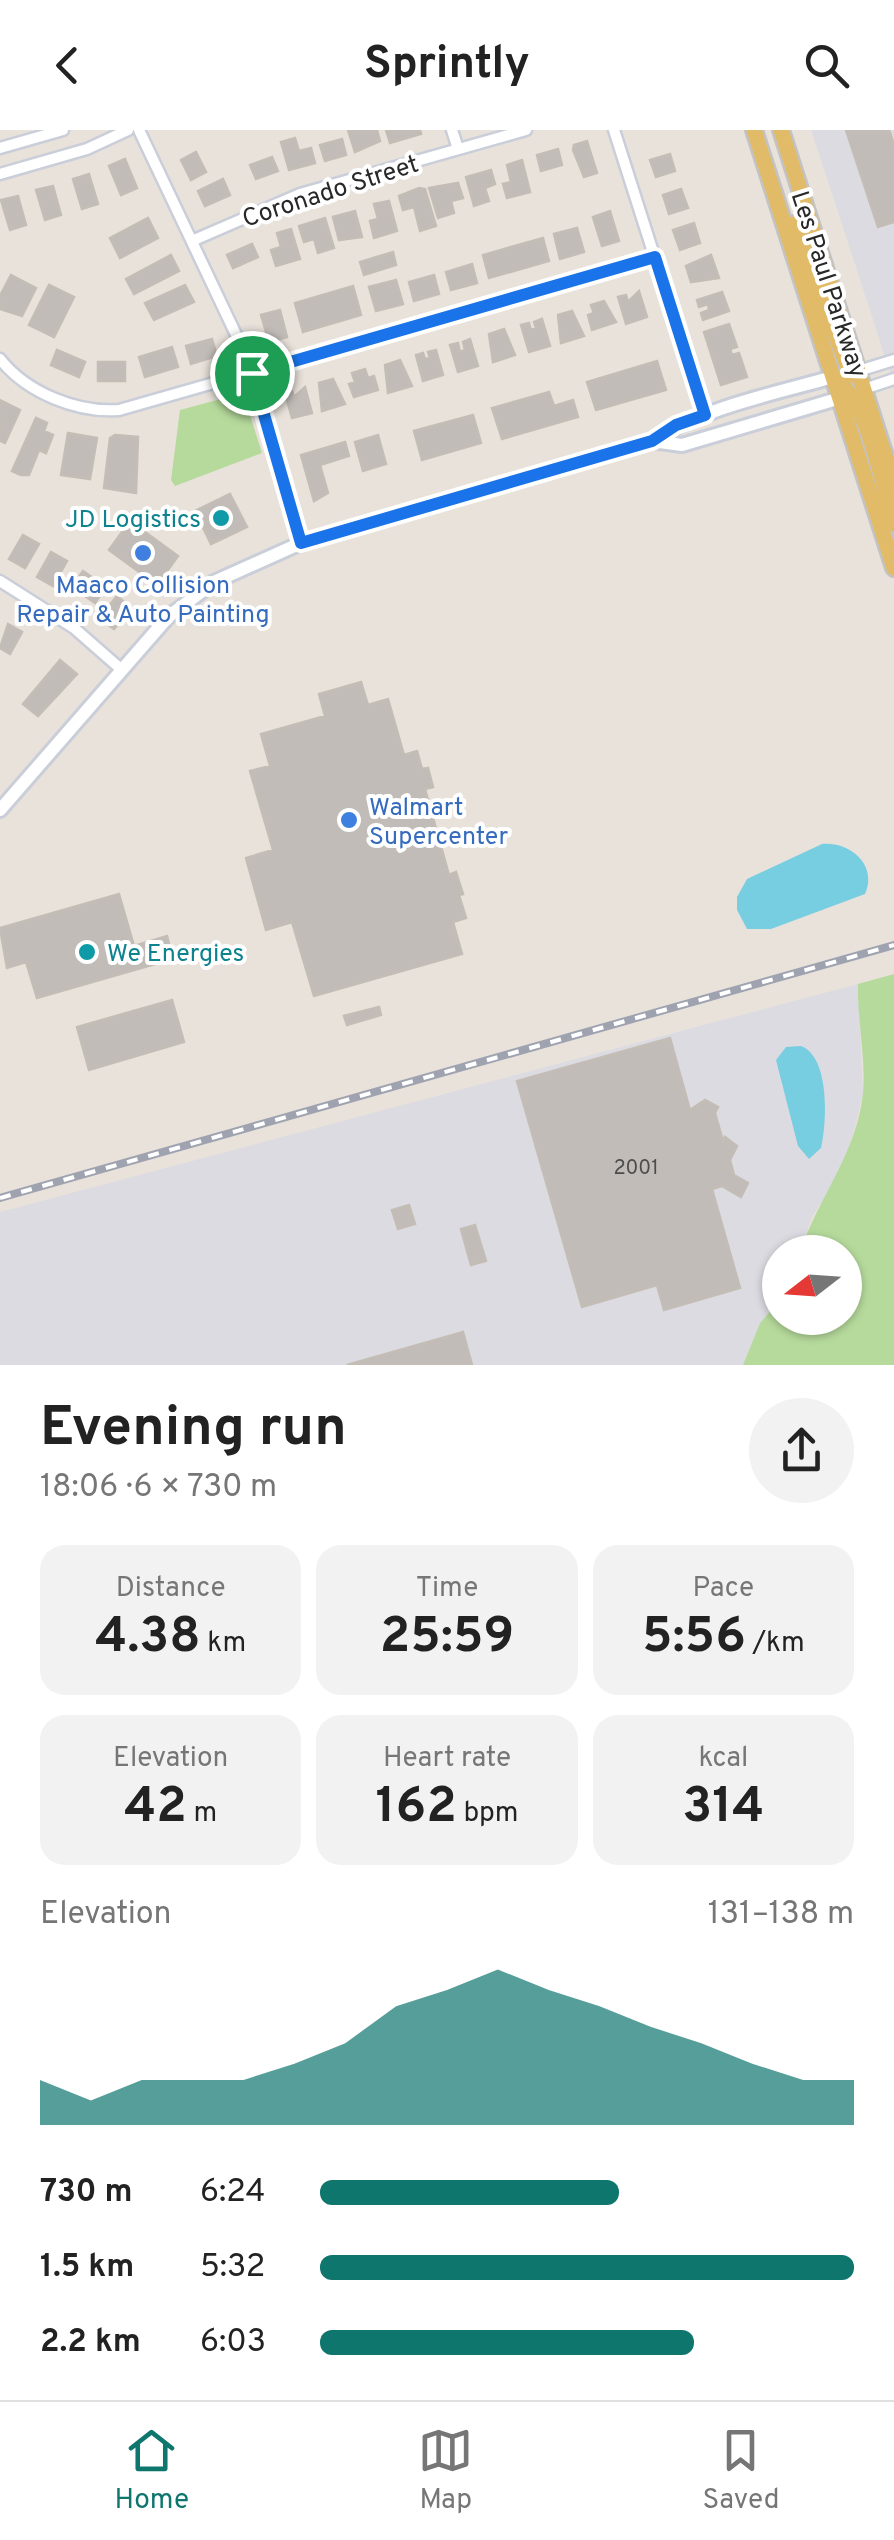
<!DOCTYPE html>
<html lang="en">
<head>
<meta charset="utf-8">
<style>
  :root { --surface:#fff; --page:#f2f2f2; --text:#222; --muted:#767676; --line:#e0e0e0; --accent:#0f766e }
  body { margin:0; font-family:Overpass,sans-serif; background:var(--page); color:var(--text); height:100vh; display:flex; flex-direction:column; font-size:38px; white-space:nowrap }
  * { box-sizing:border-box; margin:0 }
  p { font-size:32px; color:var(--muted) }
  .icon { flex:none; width:55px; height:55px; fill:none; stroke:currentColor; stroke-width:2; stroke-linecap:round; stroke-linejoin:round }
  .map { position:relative; height:1235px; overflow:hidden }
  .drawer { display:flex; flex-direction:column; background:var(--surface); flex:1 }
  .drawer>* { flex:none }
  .needle { width:65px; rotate:253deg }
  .controls { position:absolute; left:762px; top:1105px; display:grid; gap:20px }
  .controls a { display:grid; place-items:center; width:100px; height:100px; border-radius:50%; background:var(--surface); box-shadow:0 2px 8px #0004; font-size:50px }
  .pin { position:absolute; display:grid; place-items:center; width:85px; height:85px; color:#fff; margin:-42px; border:5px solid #fff; border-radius:50%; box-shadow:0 2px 10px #0007 }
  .round { display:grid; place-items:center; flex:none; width:105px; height:105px; border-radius:52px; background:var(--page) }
  .head { display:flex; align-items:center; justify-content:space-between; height:170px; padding:0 40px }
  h1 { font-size:55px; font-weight:700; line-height:75px }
  .figures { display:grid; grid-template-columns:repeat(3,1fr); gap:15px; height:170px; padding:10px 40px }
  .figures div { display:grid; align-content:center; border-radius:25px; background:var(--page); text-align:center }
  .figures b { font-size:50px; font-weight:700 }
  .figures small { font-size:28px; font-weight:400 }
  .figures p { font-size:28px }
  .chart { height:280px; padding:20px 40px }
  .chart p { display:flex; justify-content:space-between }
  .chart svg { width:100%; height:180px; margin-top:10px; fill:var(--accent); opacity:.7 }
  ul { padding:0 40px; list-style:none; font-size:32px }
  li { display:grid; grid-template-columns:160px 120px 1fr; align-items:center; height:75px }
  li i { height:25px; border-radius:12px; background:var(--accent) }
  header { display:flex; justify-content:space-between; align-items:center; height:130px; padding:0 40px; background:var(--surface); font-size:45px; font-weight:700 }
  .tab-bar { display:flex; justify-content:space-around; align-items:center; height:140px; border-top:2px solid var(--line); background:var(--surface); font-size:28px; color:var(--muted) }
  .tab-bar a { display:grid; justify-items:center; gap:5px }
  .tab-bar .current { color:var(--accent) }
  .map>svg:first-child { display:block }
  .industrial { fill:#dcdbe2 }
  .green { fill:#b6da9c }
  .water { fill:#78cee1 }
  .building { fill:#c1bcb8; stroke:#c4bdb5; stroke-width:2.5 }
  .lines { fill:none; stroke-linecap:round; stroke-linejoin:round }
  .minor-casing { stroke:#c9ced9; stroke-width:15 }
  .tertiary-casing { stroke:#c9ced9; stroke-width:18 }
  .primary-casing { stroke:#c3c3c3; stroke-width:20 }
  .minor { stroke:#fff; stroke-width:10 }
  .tertiary { stroke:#fff; stroke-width:12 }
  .primary { stroke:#e1bb68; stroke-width:15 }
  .rail-casing { stroke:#9fa3b0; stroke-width:8 }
  .rail { stroke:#fff; stroke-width:4; stroke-dasharray:11; stroke-linecap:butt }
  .route-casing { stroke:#fff; stroke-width:20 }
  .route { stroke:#1a73e8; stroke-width:12 }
  .culture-dot { fill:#0f9aa8; stroke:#fff; stroke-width:4 }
  .shop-dot { fill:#3f7fe0; stroke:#fff; stroke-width:4 }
  .labels { text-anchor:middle; stroke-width:8; stroke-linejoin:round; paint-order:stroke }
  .number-label { font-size:20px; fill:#4e4d4c }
  .street-label { font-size:25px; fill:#282828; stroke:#fff }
  .culture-label { font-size:25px; fill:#0d838f; stroke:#fff; text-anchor:end }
  .shop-label { font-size:25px; fill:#366cbe; stroke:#fff }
</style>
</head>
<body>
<header><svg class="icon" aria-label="back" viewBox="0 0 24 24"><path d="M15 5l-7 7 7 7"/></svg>Sprintly<svg class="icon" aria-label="search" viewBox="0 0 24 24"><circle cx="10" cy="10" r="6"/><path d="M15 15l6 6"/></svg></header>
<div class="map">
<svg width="894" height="1235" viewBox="0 0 894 1235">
  <rect width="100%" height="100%" fill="#e9e2db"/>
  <path class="industrial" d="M811 0H894V255L856 137Z
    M858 854 863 963 854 1001 840 1043 812 1087 800 1122H780V1170L760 1193 743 1235H0V1082Z"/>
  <path class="green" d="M243 263 262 323 175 356 171 350 180 280Z
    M894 844V1235H743L760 1193 780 1170V1188H845V1122H800C818 1068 857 1023 863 963 866 927 857 890 858 854Z"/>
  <path class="water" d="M822 714C850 711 878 735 865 764L771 799H747L737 780V767L747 749Z
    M801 916C830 927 827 992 821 1018L809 1029 798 1016 776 930 786 917Z"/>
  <path class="building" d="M348 0H377L380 11 355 22Z
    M386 0H420L421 4 390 13Z
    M846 0H889L894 15V92L878 97Z
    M295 8 299 21 311 18 315 33 289 40 281 12Z
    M342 9 346 25 325 31 320 15Z
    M587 11 597 43 584 47 573 20 574 15Z
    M558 19 562 35 541 41 537 25Z
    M196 22 206 42 191 50 181 30Z
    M670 24 675 41 656 47 650 30Z
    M272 27 278 41 256 49 250 35Z
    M125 29 137 58 121 65 109 36Z
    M522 30 530 62 507 68 503 54 511 52 507 35Z
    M491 40 495 54 485 58 489 71 474 76 466 47Z
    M89 44 98 74 82 79 73 49Z
    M223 49 230 65 205 76 198 61Z
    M458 53 463 68 451 71 454 83 438 88 429 58Z
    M53 56 61 85 45 90 36 60Z
    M419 58 425 59 436 96 420 101 414 77 403 80 399 66Z
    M681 59 688 78 669 84 663 65Z
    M18 66 26 95 10 100 1 70Z
    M389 71 397 101 374 108 370 91 378 89 374 74Z
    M355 81 362 107 339 110 333 87Z
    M610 81 619 111 602 116 593 87Z
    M148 88 158 108 120 128 110 108Z
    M325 88 334 118 318 123 314 109 304 112 299 96Z
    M694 93 700 113 680 120 673 100Z
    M577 98 584 122 560 129 554 104Z
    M291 99 300 129 276 136 271 120 281 117 277 103Z
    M543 108 549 131 489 148 483 125Z
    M252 114 258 127 233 138 227 125Z
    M393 122 396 135 364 145 360 132Z
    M171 125 179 141 134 164 126 149Z
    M711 125 719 148 691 152 686 136Z
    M472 134 477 153 451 160 446 142Z
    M11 145 36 158 22 186 0 179V166Z
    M434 145 439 164 414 171 409 152Z
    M396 150 403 174 376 181 369 157Z
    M49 155 74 167 54 207 29 195Z
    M185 155 194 172 154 190 145 173Z
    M353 156 361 185 303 202 295 173Z
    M639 161 647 187 626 194 618 167 626 165 628 172Z
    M722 162 729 181 703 190 701 183 709 180 708 174 699 177 697 170Z
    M604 171 616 192 592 200 588 185 594 183 591 175Z
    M280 180 287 207 269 212 261 185Z
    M572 181 584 206 561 213 558 185Z
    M542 189 550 216 529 222 521 195 529 193 531 200 536 198 534 192Z
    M729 194 737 217 730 219 732 225 739 223 747 247 721 255 704 202Z
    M504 199 515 225 493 232 489 204Z
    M212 209 217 226 191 234 186 216Z
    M470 209 478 236 458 242 450 215 458 213 460 222 465 220 463 212Z
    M172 217 178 237 145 247 139 227Z
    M57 220 85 232 79 247 51 235Z
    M436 220 443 245 423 251 416 225 423 223 425 229 430 228 428 222Z
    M400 230 412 256 388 263 385 235Z
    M657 231 666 260 596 280 587 252Z
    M98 232H125V251H98Z
    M365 239 368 248 374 246 378 260 354 267 349 254 355 252 352 243Z
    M333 249 345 274 322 281 319 253Z
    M305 257 312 283 292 288 285 263 292 261 294 267Z
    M549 262 554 276 573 270 578 287 502 309 492 278Z
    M0 270 20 280 5 313 0 311Z
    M473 285 481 313 422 330 414 301Z
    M36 288 47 293 44 301 53 305 46 323 39 320 29 345H21L12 341Z
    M68 303 97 308 90 349 61 345Z
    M115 305 138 307 136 363 104 358 110 308Z
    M378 305 386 334 363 341 355 312Z
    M345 312 349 326 320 335 328 363 314 371 301 325Z
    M230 364 247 397 211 414 195 381Z
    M130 391 178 426 157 455 109 420Z
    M23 405 39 414 25 438 9 429Z
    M51 422 67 431 53 456 37 447Z
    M83 441 106 457 95 473 72 457Z
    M117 466 131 478 114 499 99 488Z
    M8 494 22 502 10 524 0 518Z
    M60 530 77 544 38 586 23 574Z
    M361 552 368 575 388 569 404 625 417 621 422 639 428 638 433 657 425 659 449 745 456 742 463 764 459 765 466 788 453 792 462 824 314 866 292 792 266 800 246 728 273 720 250 641 270 636 261 604 325 586 319 564Z
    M119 764 134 816 167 806 173 829 37 868 26 832 7 838 0 798Z
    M172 870 184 912 89 940 77 897Z
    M379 877 381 885 347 895 344 886Z
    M670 908 690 980 705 970 718 977 715 983 723 1011 725 1007 737 1016 730 1030 734 1045 748 1053 741 1067 722 1056 712 1059 740 1158 664 1180 657 1155 582 1177 517 951Z
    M409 1075 415 1094 398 1099 392 1080Z
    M475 1095 486 1131 471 1135 461 1099Z
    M463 1202 472 1235H347Z"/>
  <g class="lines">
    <defs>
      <path id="minor" d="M139 0 249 232 301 413
        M452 0 458 19
        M614 0 705 285
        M0 18 63 0
        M0 44 87 19 128 0
        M194 110 300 64 526 0
        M0 229C27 263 77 283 119 280L655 127
        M852 243 894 230
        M864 259 894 249
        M0 451 74 498 122 540"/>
      <path id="tertiary" d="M652 311 682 315 847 266
        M0 680 168 487 214 452 301 413 652 311C705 277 773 264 833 247"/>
      <path id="primary" d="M754 0 894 438
        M781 0 894 354
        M793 94 851 245
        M833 247C868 269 882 355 894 394"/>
    </defs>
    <use href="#minor" class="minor-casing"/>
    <use href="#tertiary" class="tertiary-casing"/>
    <use href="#primary" class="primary-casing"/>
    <use href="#minor" class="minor"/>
    <use href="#tertiary" class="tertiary"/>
    <use href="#primary" class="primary"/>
    <defs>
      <path id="rail" d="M0 1068 894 815"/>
    </defs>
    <use href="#rail" class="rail-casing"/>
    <use href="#rail" class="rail"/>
  </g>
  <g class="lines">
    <defs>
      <path id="route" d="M655 127 705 285 676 295 652 311 301 413 252 243Z"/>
    </defs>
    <use href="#route" class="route-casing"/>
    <use href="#route" class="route"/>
  </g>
  <g class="culture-dot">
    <circle cx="221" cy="388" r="10"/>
    <circle cx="87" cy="822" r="10"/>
  </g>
  <g class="shop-dot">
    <circle cx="143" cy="423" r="10"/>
    <circle cx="349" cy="690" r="10"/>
  </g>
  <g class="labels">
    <g class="number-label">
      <text x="636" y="1044">2001</text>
    </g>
    <g class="street-label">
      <text transform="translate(330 60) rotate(-18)" y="9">Coronado Street</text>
      <text transform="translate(830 154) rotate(72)" y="9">Les Paul Parkway</text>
    </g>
    <g class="culture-label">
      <text x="201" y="397">JD Logistics</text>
      <text x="107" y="831" text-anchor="start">We Energies</text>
    </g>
    <g class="shop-label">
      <text x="143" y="463">Maaco Collision<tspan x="143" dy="29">Repair &amp; Auto Painting</tspan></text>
      <text x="369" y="685" text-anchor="start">Walmart<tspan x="369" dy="29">Supercenter</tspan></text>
    </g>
  </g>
</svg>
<div class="controls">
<a><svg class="needle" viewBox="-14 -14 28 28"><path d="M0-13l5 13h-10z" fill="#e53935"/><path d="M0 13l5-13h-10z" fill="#767676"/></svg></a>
</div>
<div class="pin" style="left:252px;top:243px;background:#1e9e55"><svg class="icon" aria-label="arrive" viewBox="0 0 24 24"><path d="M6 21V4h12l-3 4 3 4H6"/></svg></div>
</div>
<section class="drawer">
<div class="head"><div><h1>Evening run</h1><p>18:06 · 6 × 730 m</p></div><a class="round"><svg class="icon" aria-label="share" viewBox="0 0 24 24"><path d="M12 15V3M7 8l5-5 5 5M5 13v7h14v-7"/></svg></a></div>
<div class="figures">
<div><p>Distance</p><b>4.38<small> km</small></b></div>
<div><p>Time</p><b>25:59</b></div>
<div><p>Pace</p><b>5:56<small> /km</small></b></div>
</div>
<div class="figures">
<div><p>Elevation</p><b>42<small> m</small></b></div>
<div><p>Heart rate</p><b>162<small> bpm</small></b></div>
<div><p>kcal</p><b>314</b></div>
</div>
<div class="chart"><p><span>Elevation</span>131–138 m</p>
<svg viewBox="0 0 160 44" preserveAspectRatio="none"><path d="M0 44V33L10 38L20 33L30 33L40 33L50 29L60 24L70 15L80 11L90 6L100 11L110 15L120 20L130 24L140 29L150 33L160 33V44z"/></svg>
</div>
<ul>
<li><b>730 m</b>6:24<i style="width:56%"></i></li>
<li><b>1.5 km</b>5:32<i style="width:100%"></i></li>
<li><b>2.2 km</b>6:03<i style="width:70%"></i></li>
</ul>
</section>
<nav class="tab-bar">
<a class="current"><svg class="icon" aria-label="home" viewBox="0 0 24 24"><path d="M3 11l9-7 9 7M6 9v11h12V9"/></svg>Home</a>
<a><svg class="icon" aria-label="map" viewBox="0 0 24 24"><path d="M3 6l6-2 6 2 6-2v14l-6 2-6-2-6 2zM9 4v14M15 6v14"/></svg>Map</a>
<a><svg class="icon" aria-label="saved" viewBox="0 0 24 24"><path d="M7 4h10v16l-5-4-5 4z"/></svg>Saved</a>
</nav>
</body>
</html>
